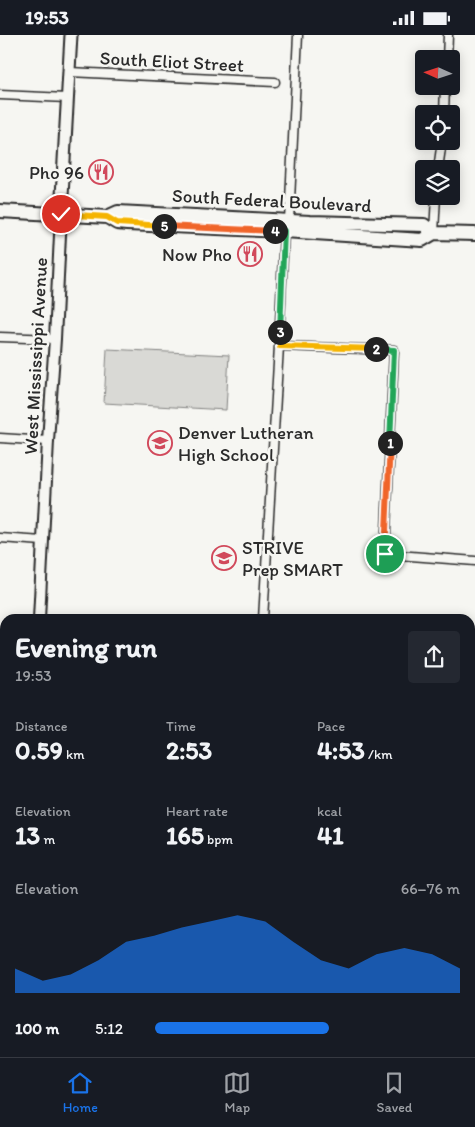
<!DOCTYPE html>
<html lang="en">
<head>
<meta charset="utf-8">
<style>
  :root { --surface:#171b24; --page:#242831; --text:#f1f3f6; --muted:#9ea1a6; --line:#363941; --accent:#1a73e8 }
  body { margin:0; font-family:Itim,sans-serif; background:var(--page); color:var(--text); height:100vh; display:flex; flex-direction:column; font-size:19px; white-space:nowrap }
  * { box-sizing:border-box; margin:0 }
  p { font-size:16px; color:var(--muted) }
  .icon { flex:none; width:28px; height:28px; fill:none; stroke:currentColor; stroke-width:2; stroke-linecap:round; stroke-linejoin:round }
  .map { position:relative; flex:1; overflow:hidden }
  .sheet { position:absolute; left:0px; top:579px; width:475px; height:444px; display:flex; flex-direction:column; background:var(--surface); border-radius:15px 15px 0 0; box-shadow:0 2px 12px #0003 }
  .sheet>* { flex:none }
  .needle { width:32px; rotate:273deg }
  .controls { position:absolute; left:415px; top:15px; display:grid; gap:10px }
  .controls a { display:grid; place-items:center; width:45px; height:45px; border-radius:5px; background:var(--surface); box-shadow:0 2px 12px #0003; font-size:25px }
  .pin { position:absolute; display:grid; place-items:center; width:42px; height:42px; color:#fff; margin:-21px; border:2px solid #fff; border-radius:50%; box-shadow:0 1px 5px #0007 }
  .km { position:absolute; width:25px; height:25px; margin:-12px; border-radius:50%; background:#222; color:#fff; font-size:14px; line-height:25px; text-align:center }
  .round { display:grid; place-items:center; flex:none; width:52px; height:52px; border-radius:5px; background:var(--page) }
  .head { display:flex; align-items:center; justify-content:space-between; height:85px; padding:0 15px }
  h1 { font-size:28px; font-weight:800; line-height:38px }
  .figures { display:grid; grid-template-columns:repeat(3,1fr); gap:8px; height:85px; padding:5px 15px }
  .figures div { display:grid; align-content:center }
  .figures b { font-size:25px; font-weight:800 }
  .figures small { font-size:14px; font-weight:400 }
  .figures p { font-size:14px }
  .chart { height:140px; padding:10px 15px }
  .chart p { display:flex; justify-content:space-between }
  .chart svg { width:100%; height:90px; margin-top:5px; fill:var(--accent); opacity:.7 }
  ul { padding:0 15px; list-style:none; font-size:16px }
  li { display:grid; grid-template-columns:80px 60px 1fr; align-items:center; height:38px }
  li i { height:12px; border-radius:6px; background:var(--accent) }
  .status { display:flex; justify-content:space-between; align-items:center; height:35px; padding:0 25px; background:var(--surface); direction:ltr }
  .status svg { height:14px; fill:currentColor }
  .menu { display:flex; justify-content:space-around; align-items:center; height:70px; border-top:1px solid var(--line); background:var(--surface); font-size:14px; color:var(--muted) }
  .menu a { display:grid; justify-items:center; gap:2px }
  .menu .current { color:var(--accent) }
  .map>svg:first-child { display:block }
  .green { fill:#d9d9d5; stroke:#828280 }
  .water { fill:#aeaeab; stroke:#7a7a78 }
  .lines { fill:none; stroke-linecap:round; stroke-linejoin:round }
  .minor-casing { stroke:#2b2b2b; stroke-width:11 }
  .tertiary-casing { stroke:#2b2b2b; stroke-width:14 }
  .secondary-casing { stroke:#2b2b2b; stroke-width:15 }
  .primary-casing { stroke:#2b2b2b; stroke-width:16 }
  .minor { stroke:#f6f6f2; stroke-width:8 }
  .tertiary { stroke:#f6f6f2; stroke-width:10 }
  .secondary { stroke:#f6f6f2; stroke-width:11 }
  .primary { stroke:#f6f6f2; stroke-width:12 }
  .split-1-casing { stroke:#fff; stroke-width:10 }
  .split-2-casing { stroke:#fff; stroke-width:10 }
  .split-3-casing { stroke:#fff; stroke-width:10 }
  .split-4-casing { stroke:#fff; stroke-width:10 }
  .split-5-casing { stroke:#fff; stroke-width:10 }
  .split-6-casing { stroke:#fff; stroke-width:10 }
  .split-1 { stroke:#f0652b; stroke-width:6 }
  .split-2 { stroke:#22a559; stroke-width:6 }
  .split-3 { stroke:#f5b400; stroke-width:6 }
  .split-4 { stroke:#22a559; stroke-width:6 }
  .split-5 { stroke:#f0652b; stroke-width:6 }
  .split-6 { stroke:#f5b400; stroke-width:6 }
  .labels { text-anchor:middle; stroke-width:5; stroke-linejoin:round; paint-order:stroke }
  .street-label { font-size:19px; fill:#2b2b2b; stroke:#f6f6f2 }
  .poi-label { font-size:19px; fill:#2b2b2b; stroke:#f6f6f2; text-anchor:end }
</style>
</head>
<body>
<div class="status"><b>19:53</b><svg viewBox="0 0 49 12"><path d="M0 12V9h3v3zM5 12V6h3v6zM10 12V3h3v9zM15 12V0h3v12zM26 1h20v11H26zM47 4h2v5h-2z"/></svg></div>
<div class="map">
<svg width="475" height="1022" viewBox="0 0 475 1022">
  <rect width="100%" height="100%" fill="#f6f6f2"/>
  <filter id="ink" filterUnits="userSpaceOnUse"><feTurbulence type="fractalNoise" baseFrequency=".02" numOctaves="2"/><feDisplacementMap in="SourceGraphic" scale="10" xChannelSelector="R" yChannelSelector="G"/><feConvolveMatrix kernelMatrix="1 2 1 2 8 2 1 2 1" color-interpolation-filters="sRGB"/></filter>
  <g filter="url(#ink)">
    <path class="green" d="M107 314 229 320 226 375 104 368Z
      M5 989V1018H163L164 1022H0V1004Z"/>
    <path class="water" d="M28 1018H103L102 1022H26Z"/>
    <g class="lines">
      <defs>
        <path id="minor" d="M447 24 448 0
          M69 37 275 47
          M0 60 67 63
          M444 79 445 51
          M438 134 442 106
          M289 186 298 0
          M434 198 436 161
          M0 302 55 304
          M279 311 394 315 385 519 475 526
          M0 403 48 406
          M0 503 43 506
          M263 584 279 311 284 196
          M470 764H475
          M0 819H5
          M242 1022V1018"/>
        <path id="tertiary" d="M39 584 48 406 55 304 61 179
          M0 620 5 621
          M470 643 475 644
          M470 918 475 823
          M0 992 5 977
          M465 1022 466 1018"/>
        <path id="secondary" d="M61 179 71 0"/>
        <path id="primary" d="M0 176 107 182 118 177 310 187 424 190 434 198
          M107 182 117 188 127 189 284 196 422 205 434 198 475 199"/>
      </defs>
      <use href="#minor" class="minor-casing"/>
      <use href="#tertiary" class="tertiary-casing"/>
      <use href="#secondary" class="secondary-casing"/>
      <use href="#primary" class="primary-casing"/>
      <use href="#minor" class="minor"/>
      <use href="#tertiary" class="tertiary"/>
      <use href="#secondary" class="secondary"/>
      <use href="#primary" class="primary"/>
    </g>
  </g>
  <g class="lines" filter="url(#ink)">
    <defs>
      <path id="split-1" d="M385 519 390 408"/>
      <path id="split-2" d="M376 314 394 315 390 408"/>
      <path id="split-3" d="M280 297V311L376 314"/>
      <path id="split-4" d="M275 196H284L280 297"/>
      <path id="split-5" d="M164 191 275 196"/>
      <path id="split-6" d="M61 179 107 182 117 188 164 191"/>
    </defs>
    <use href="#split-1" class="split-1-casing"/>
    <use href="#split-2" class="split-2-casing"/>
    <use href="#split-3" class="split-3-casing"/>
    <use href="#split-4" class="split-4-casing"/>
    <use href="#split-5" class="split-5-casing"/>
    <use href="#split-6" class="split-6-casing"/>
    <use href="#split-1" class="split-1"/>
    <use href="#split-2" class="split-2"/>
    <use href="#split-3" class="split-3"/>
    <use href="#split-4" class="split-4"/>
    <use href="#split-5" class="split-5"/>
    <use href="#split-6" class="split-6"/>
  </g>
  <defs>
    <symbol id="restaurant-ring" viewBox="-11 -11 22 22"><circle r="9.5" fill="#f6f6f2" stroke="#d1495b" stroke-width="1.5"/><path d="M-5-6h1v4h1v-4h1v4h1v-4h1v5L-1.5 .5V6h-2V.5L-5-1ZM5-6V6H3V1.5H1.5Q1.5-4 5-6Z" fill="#d1495b"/></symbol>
    <symbol id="school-ring" viewBox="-11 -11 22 22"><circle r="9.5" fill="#f6f6f2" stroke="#d1495b" stroke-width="1.5"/><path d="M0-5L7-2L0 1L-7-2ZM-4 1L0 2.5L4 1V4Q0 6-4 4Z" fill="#d1495b"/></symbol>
  </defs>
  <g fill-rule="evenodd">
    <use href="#restaurant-ring" x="87" y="123" width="28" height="28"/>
    <use href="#restaurant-ring" x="236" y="205" width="28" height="28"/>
    <use href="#school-ring" x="146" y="394" width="28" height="28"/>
    <use href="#school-ring" x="210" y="509" width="28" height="28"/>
  </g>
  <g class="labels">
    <g class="street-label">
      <text transform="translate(172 26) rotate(3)" y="7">South Eliot Street</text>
      <text transform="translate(272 165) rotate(3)" y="7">South Federal Boulevard</text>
      <text transform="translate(35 321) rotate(-87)" y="7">West Mississippi Avenue</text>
    </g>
    <g class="poi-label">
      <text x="84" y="144">Pho 96</text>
      <text x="232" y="226">Now Pho</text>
      <text x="178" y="404" text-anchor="start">Denver Lutheran<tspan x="178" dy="22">High School</tspan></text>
      <text x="242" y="519" text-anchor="start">STRIVE<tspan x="242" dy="22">Prep SMART</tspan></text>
    </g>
  </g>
</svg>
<div class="controls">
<a><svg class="needle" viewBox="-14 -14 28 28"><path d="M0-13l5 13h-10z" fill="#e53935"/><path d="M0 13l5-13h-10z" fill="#9ea1a6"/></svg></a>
<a><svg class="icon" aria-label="locate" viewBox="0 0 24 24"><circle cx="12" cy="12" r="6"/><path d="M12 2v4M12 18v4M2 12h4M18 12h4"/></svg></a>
<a><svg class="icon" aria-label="layers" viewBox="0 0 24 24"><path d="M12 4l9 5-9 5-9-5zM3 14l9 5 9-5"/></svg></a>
</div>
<div class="pin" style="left:385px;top:519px;background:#1e9e55"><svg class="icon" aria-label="arrive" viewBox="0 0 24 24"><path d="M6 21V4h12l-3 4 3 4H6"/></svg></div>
<div class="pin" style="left:61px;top:179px;background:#d93025"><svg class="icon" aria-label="check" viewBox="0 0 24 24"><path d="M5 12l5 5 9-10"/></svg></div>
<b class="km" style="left:390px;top:408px">1</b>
<b class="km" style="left:376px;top:314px">2</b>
<b class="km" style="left:280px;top:297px">3</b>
<b class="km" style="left:275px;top:196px">4</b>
<b class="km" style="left:164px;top:191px">5</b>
<section class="sheet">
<div class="head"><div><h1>Evening run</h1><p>19:53</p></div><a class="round"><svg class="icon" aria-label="share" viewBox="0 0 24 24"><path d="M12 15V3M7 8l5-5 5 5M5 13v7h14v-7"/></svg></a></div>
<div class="figures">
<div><p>Distance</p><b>0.59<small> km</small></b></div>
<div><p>Time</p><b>2:53</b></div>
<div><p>Pace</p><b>4:53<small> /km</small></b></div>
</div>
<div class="figures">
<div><p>Elevation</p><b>13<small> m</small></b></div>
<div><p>Heart rate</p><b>165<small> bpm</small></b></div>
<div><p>kcal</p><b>41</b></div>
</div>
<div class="chart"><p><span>Elevation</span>66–76 m</p>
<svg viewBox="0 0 160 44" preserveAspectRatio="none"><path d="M0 44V32L10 38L20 35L30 28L40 19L50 16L60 12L70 9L80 6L90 9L100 19L110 28L120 32L130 25L140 22L150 25L160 32V44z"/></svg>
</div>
<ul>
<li><b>100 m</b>5:12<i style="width:57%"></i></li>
</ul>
</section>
</div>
<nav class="menu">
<a class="current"><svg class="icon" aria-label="home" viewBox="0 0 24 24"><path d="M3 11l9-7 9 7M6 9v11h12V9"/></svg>Home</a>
<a><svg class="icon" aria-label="map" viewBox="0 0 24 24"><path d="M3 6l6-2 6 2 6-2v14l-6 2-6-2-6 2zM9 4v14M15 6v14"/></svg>Map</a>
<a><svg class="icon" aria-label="saved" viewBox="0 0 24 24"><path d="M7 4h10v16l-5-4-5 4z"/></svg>Saved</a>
</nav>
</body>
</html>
